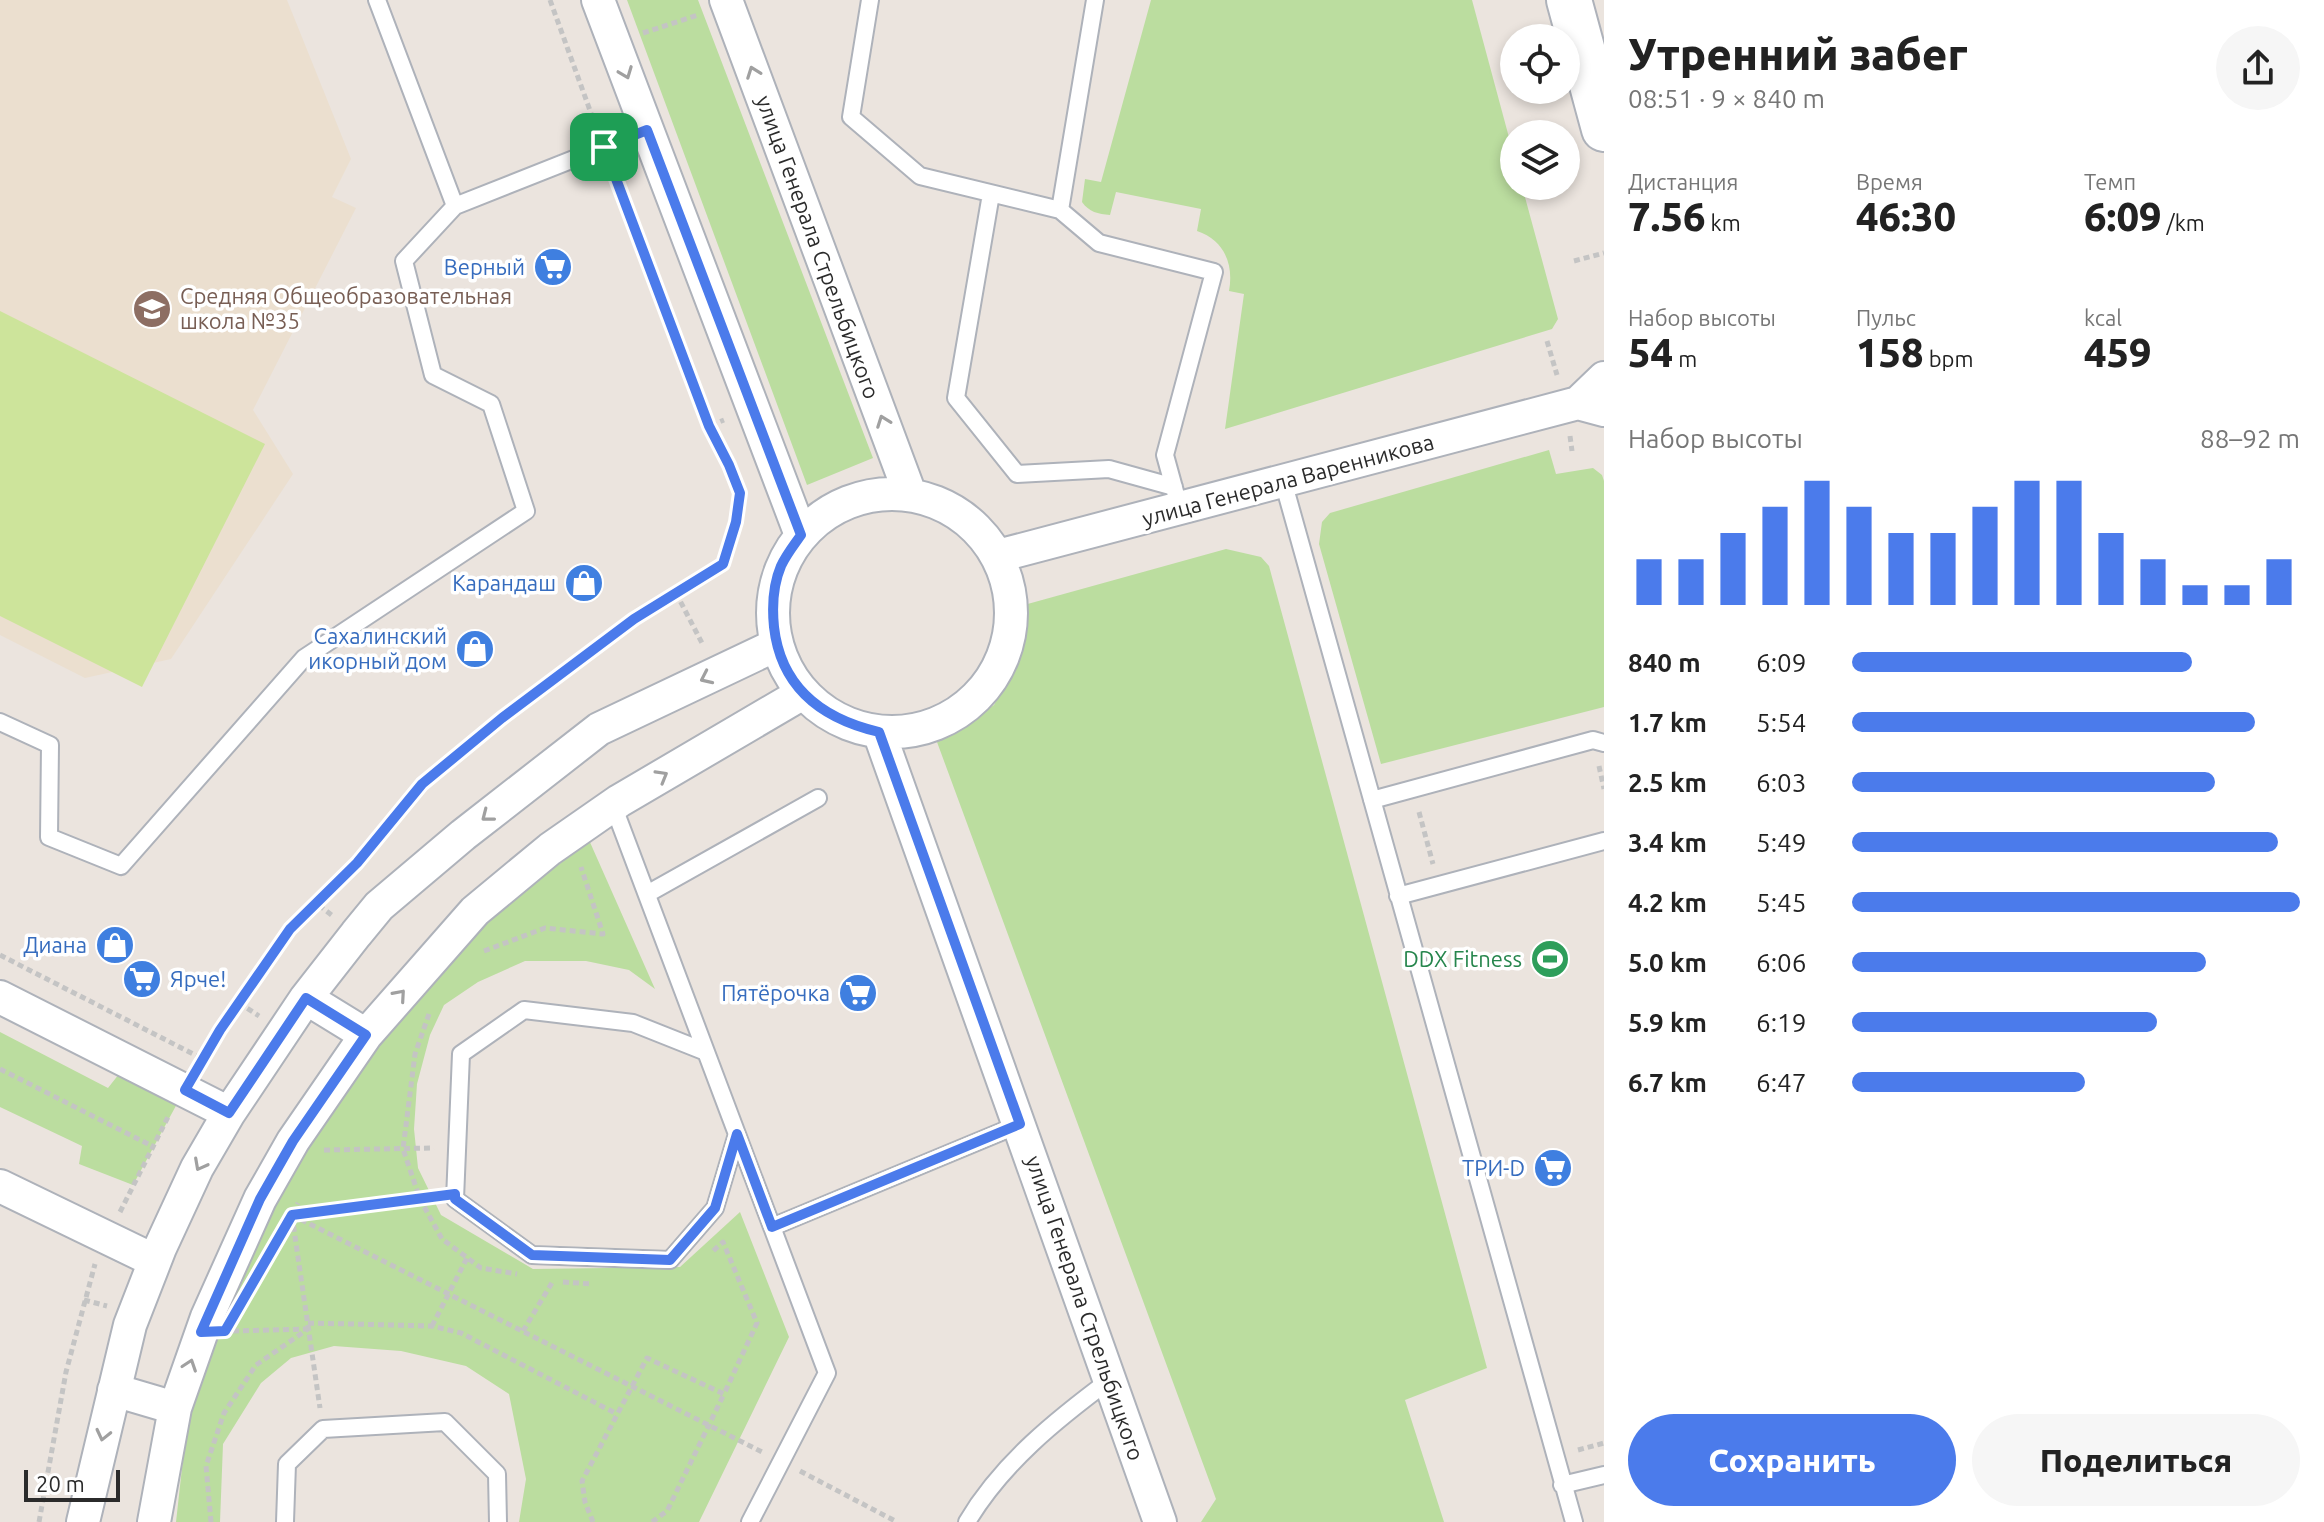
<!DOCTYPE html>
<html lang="ru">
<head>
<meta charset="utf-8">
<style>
  :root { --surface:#fff; --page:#f6f6f6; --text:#222; --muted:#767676; --accent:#4b7beb }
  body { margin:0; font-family:Ubuntu,sans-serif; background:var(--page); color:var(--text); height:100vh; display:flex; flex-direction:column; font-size:30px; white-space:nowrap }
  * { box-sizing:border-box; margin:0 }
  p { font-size:26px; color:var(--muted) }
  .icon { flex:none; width:44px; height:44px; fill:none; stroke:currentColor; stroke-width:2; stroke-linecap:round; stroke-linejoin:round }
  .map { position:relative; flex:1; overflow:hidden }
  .details { display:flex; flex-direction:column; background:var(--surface); width:720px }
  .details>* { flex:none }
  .controls { position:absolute; left:1500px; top:24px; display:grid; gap:16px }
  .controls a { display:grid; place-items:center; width:80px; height:80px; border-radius:50%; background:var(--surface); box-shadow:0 4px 12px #0003; font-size:40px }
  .scale { position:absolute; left:24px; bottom:20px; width:96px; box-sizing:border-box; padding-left:8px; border:4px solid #2b2b2b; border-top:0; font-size:22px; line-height:28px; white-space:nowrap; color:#2b2b2b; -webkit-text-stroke:6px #fff; paint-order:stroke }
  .pin { position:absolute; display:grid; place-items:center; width:68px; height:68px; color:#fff; margin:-34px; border-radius:16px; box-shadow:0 4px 12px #0006 }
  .round { display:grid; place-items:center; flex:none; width:84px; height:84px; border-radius:42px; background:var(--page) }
  .summary { display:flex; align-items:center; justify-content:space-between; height:136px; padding:0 24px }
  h1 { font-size:44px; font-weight:800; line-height:60px }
  .stats { display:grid; grid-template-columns:repeat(3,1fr); gap:12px; height:136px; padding:8px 24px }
  .stats div { display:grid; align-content:center }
  .stats b { font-size:40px; font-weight:800 }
  .stats small { font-size:22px; font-weight:400 }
  .stats p { font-size:22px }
  .chart { height:224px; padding:16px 24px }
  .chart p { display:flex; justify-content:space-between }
  .chart svg { width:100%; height:144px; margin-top:8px; stroke:var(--accent); stroke-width:6 }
  .action { display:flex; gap:16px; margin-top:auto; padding:16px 24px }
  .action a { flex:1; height:92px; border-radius:48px; background:var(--accent); color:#fff; font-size:32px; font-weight:800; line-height:92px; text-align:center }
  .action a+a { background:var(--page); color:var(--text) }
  ul { padding:0 24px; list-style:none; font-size:26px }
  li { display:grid; grid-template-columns:128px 96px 1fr; align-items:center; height:60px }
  li i { height:20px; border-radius:10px; background:var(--accent) }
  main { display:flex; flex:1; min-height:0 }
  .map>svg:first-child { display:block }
  .education { fill:#ebdfcf }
  .green { fill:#bbdd9f }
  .pitch { fill:#cde49b }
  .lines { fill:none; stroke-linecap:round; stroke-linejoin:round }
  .service-casing { stroke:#aeb2ba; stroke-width:20 }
  .minor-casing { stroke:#aeb2ba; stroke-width:36 }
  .secondary-casing { stroke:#aeb2ba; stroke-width:48 }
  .path { stroke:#c4c4c4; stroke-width:5; stroke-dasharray:6 4; stroke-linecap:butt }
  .service { stroke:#fff; stroke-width:16 }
  .minor { stroke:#fff; stroke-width:32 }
  .secondary { stroke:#fff; stroke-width:44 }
  .oneway { stroke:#a0a0a0 }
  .route-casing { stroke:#fff; stroke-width:16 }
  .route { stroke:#4b7beb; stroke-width:10 }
  .labels { text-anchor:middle; stroke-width:7; stroke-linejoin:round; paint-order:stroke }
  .street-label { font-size:22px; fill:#2b2b2b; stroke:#fff }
  .shop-label { font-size:22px; fill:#366cbe; stroke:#fff; text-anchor:end }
  .education-label { font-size:22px; fill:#785e54; stroke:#fff; text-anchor:start }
  .leisure-label { font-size:22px; fill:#27864d; stroke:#fff; text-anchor:end }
</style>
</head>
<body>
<main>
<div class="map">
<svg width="1604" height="1522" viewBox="0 0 1604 1522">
  <rect width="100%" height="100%" fill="#ebe4de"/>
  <path class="education" d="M0 0H287L351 159 332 197 356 208 253 410 293 474 171 659 85 678 0 635Z"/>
  <path class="green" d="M627 0H698L873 458 807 485Z
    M1151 0H1472L1514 156V186H1522L1558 319 1552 329 1225 429 1244 294 1229 291C1234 264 1224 240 1197 231L1201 209 1116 192 1110 215C1098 214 1089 212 1082 202L1085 179 1101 182Z
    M1549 450 1556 474 1593 468 1602 475 1604 481V707L1381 764 1319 544 1322 522 1330 513Z
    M1226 549 1261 557 1269 566 1487 1368 1405 1400 1444 1522H1201L1216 1499 937 742 994 705 1024 642V605Z
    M589 840 655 989 629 970 586 961H525L478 982 444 1005 430 1035 417 1084 414 1129 418 1168 441 1215 533 1269 680 1267 740 1212 789 1337 699 1522H519L526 1479 509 1394 466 1366 401 1351 334 1346 291 1358 261 1383 223 1444 220 1522H176L190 1396 234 1287 279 1192 381 1035 464 941Z
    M0 1032 108 1088 119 1074 178 1102 133 1185 79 1164 82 1146 0 1107Z"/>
  <path class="pitch" d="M0 311 265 444 142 687 0 616Z"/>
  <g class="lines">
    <defs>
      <path id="service" d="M377 0 455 206 647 130
        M870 0 851 117 920 176 1060 210 1095 0
        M991 194 956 398 1017 474 1109 469 1174 487
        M1060 210 1099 243 1214 272 1165 455 1176 495
        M1283 481 1574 1522
        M0 722 50 745 49 837 121 866 304 658 526 511 491 404 433 375 404 261 455 206
        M1372 800 1593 740 1604 743
        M613 805 827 1373 750 1522
        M647 894 818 798
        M1398 896 1604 841
        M706 1052 633 1023 524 1010 461 1054 455 1199 532 1255 670 1260 715 1208 737 1134
        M772 1227 1020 1124
        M1562 1485 1604 1475
        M285 1522 287 1464 323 1429 445 1422 497 1474 498 1522
        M967 1522C1002 1463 1057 1419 1111 1379"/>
      <path id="minor" d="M598 0 801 535
        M726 0 910 494
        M1578 403 1604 378
        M773 613a119 119 0 1 1 238 0a119 119 0 1 1-238 0Z
        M998 556 1578 403 1604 410
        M879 732 1160 1522
        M0 997 229 1113
        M306 998 366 1035
        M0 1186 155 1261
        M114 1390 175 1408
        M83 1522 130 1325 160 1248 197 1168 229 1113 306 998 356 934 379 906 463 835 599 729 776 645
        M154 1522 175 1408 207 1317 260 1199 293 1141 366 1035 475 911 550 849 619 801 803 693"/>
      <path id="secondary" d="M1569 0 1604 129"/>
    </defs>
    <use href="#service" class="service-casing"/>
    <use href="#minor" class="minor-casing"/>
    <use href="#secondary" class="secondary-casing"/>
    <path class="path" d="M550 0 596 127
      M643 33 698 15
      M611 166 709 426 724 420
      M1574 261 1604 253
      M1547 341 1557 375
      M1570 436 1572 451
      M676 593 703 645
      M1599 766 1604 789
      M1419 812 1433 864
      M311 899 334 917
      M484 951 545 928 603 934 581 867
      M0 955 203 1059
      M239 1003 259 1016
      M429 1014 415 1054 403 1149 420 1199 442 1239 481 1268 517 1274
      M200 1064 220 1030 290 929 357 863 422 784 502 718 634 619 723 564 736 522 740 493 729 465 709 426
      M0 1069 152 1146
      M324 1150 434 1148
      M120 1212 168 1117
      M292 1215 762 1452
      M293 1215 433 1197
      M292 1216 320 1408
      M288 1222 298 1203
      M563 1282 592 1284
      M84 1300 107 1306
      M308 1323 432 1326 461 1333 617 1414
      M432 1326 467 1258
      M233 1331 307 1329
      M523 1331 553 1281
      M1578 1450 1604 1443
      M800 1471 897 1522
      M39 1522 66 1372 95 1264
      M211 1522 206 1466 224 1413 256 1365 308 1329
      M593 1522 585 1502 582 1481 647 1358 724 1394 757 1323 723 1242 712 1252
      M652 1522 667 1511 724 1394"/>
    <use href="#service" class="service"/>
    <use href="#minor" class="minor"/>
    <use href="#secondary" class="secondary"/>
  </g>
  <defs><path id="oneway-chevron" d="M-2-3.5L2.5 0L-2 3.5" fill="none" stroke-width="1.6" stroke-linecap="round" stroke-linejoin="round" transform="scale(2)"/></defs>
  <g class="oneway">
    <use href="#oneway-chevron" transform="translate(753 72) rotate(-110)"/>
    <use href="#oneway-chevron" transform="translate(626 73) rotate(69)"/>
    <use href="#oneway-chevron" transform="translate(883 421) rotate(-110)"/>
    <use href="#oneway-chevron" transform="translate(706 678) rotate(155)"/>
    <use href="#oneway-chevron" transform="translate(662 776) rotate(-30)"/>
    <use href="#oneway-chevron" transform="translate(487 816) rotate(142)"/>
    <use href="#oneway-chevron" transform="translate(400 995) rotate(-49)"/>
    <use href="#oneway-chevron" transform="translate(200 1165) rotate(118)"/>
    <use href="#oneway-chevron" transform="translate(190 1365) rotate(-71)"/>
    <use href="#oneway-chevron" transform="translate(103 1435) rotate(103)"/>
  </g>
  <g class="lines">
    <defs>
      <path id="route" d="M647 130 801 535C794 545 786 555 781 566 773 585 772 607 774 627 781 688 823 719 879 732L1020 1124 772 1227 737 1134 715 1208 670 1260 532 1255 455 1199V1194L292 1215 225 1331 201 1332 260 1199 293 1141 366 1035 306 998 229 1113 185 1090 220 1030 290 929 357 863 422 784 502 718 634 619 723 564 736 522 740 493 729 465 709 426 604 147Z"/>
    </defs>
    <use href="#route" class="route-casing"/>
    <use href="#route" class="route"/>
  </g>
  <defs>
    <symbol id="supermarket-disc" viewBox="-11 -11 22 22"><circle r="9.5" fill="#3f7fe0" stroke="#fff"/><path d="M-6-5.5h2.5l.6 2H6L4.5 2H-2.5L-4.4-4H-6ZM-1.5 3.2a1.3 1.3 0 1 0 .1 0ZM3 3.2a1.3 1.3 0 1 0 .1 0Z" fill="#fff"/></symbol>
    <symbol id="school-disc" viewBox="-11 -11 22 22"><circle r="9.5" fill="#8d6e63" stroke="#fff"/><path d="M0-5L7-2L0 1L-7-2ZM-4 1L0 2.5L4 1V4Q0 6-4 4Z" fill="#fff"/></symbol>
    <symbol id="shop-disc" viewBox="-11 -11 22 22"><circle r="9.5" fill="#3f7fe0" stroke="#fff"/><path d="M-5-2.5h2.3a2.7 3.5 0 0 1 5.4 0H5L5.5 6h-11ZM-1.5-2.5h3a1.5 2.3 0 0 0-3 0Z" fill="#fff"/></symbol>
    <symbol id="stadium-disc" viewBox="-11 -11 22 22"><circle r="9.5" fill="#2e9e5b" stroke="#fff"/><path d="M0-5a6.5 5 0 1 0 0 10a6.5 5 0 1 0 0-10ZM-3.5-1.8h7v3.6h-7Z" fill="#fff"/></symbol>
  </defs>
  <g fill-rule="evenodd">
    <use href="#supermarket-disc" x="531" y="245" width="44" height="44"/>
    <use href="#school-disc" x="130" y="287" width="44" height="44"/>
    <use href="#shop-disc" x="562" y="561" width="44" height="44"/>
    <use href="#shop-disc" x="453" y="627" width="44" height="44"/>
    <use href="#shop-disc" x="93" y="923" width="44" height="44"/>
    <use href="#stadium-disc" x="1528" y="937" width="44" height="44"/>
    <use href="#supermarket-disc" x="120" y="957" width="44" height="44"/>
    <use href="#supermarket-disc" x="836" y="971" width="44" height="44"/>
    <use href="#supermarket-disc" x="1531" y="1146" width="44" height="44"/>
  </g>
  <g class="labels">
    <g class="street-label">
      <text transform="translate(818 247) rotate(70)" y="8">улица Генерала Стрельбицкого</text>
      <text transform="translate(1288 480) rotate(-15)" y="8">улица Генерала Варенникова</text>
      <text transform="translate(1085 1308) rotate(71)" y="8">улица Генерала Стрельбицкого</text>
    </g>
    <g class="shop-label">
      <text x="525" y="275">Верный</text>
      <text x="556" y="591">Карандаш</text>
      <text x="447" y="644">Сахалинский<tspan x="447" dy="25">икорный дом</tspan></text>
      <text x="87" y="953">Диана</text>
      <text x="170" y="987" text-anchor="start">Ярче!</text>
      <text x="830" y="1001">Пятёрочка</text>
      <text x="1525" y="1176">ТРИ-D</text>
    </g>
    <g class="education-label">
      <text x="180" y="304">Средняя Общеобразовательная<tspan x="180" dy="25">школа №35</tspan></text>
    </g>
    <g class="leisure-label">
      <text x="1522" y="967">DDX Fitness</text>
    </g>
  </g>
</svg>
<div class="controls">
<a><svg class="icon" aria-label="locate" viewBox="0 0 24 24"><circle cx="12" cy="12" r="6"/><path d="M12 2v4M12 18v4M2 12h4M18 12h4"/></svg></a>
<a><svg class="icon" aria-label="layers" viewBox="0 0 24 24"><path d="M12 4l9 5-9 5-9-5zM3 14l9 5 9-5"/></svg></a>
</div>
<div class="scale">20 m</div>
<div class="pin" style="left:604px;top:147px;background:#1e9e55"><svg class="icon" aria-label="arrive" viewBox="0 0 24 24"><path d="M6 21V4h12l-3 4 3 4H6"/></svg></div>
</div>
<section class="details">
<div class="summary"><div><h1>Утренний забег</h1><p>08:51 · 9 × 840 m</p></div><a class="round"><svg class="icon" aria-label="share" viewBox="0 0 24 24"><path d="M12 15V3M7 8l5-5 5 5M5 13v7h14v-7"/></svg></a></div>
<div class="stats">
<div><p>Дистанция</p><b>7.56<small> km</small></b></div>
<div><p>Время</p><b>46:30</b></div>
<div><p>Темп</p><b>6:09<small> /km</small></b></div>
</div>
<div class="stats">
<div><p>Набор высоты</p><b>54<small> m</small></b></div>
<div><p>Пульс</p><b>158<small> bpm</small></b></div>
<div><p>kcal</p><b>459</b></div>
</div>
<div class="chart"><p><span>Набор высоты</span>88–92 m</p>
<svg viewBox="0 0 160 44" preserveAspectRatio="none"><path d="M5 44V30M15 44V30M25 44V22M35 44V14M45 44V6M55 44V14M65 44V22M75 44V22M85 44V14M95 44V6M105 44V6M115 44V22M125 44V30M135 44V38M145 44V38M155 44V30"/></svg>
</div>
<ul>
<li><b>840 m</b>6:09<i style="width:76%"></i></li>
<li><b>1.7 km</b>5:54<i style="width:90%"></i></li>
<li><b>2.5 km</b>6:03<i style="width:81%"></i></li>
<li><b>3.4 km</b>5:49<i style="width:95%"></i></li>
<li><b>4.2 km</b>5:45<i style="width:100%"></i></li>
<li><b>5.0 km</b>6:06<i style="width:79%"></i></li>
<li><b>5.9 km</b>6:19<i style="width:68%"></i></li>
<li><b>6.7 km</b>6:47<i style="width:52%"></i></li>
</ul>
<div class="action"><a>Сохранить</a><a>Поделиться</a></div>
</section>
</main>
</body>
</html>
